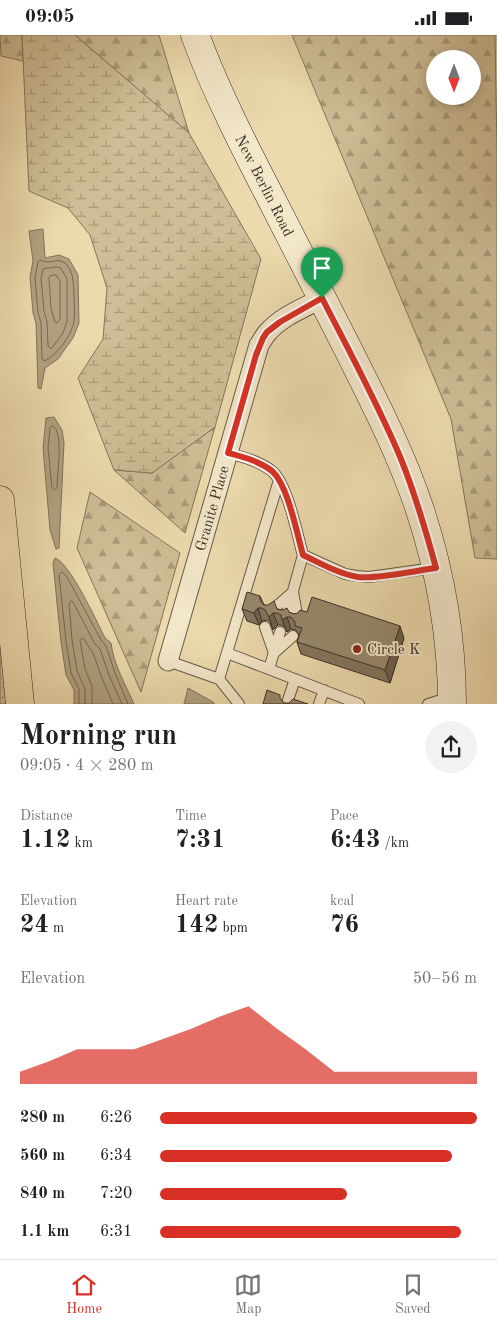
<!DOCTYPE html>
<html lang="en">
<head>
<meta charset="utf-8">
<style>
  :root { --surface:#fff; --page:#f2f2f2; --text:#202124; --muted:#757577; --line:#e0e0e0; --accent:#d93025 }
  body { margin:0; font-family:"Old Standard TT",serif; background:var(--page); color:var(--text); height:100vh; display:flex; flex-direction:column; font-size:19px; white-space:nowrap }
  * { box-sizing:border-box; margin:0 }
  p { font-size:16px; color:var(--muted) }
  .icon { flex:none; width:28px; height:28px; fill:none; stroke:currentColor; stroke-width:2; stroke-linecap:round; stroke-linejoin:round }
  .map { position:relative; height:669px; overflow:hidden }
  .side { display:flex; flex-direction:column; background:var(--surface); flex:1 }
  .side>* { flex:none }
  .needle { width:32px; rotate:180deg }
  .fabs { position:absolute; left:426px; top:15px; display:grid; gap:10px }
  .fabs a { display:grid; place-items:center; width:55px; height:55px; border-radius:50%; background:var(--surface); box-shadow:0 2px 8px #0003; font-size:25px }
  .pin { position:absolute; display:grid; place-items:center; width:42px; height:42px; color:#fff; margin:-51px -21px; border-radius:50% 50% 50% 0; rotate:-45deg; box-shadow:0 0 5px #0007 }
  .pin .icon { rotate:45deg }
  .round { display:grid; place-items:center; flex:none; width:52px; height:52px; border-radius:26px; background:var(--page) }
  .head { display:flex; align-items:center; justify-content:space-between; height:85px; padding:0 20px }
  h1 { font-size:28px; font-weight:700; line-height:38px }
  .stats { display:grid; grid-template-columns:repeat(3,1fr); gap:8px; height:85px; padding:5px 20px }
  .stats div { display:grid; align-content:center }
  .stats b { font-size:25px; font-weight:700 }
  .stats small { font-size:14px; font-weight:400 }
  .stats p { font-size:14px }
  .chart { height:140px; padding:10px 20px }
  .chart p { display:flex; justify-content:space-between }
  .chart svg { width:100%; height:90px; margin-top:5px; fill:var(--accent); opacity:.7 }
  ul { padding:0 20px; list-style:none; font-size:16px }
  li { display:grid; grid-template-columns:80px 60px 1fr; align-items:center; height:38px }
  li i { height:12px; border-radius:6px; background:var(--accent) }
  .status { display:flex; justify-content:space-between; align-items:center; height:35px; padding:0 25px; background:var(--surface); direction:ltr }
  .status svg { height:14px; fill:currentColor }
  .menu { display:flex; justify-content:space-around; align-items:center; height:70px; border-top:1px solid var(--line); background:var(--surface); font-size:14px; color:var(--muted) }
  .menu a { display:grid; justify-items:center; gap:2px }
  .menu .selected { color:var(--accent) }
  .map>svg:first-child { display:block }
  .grass { fill:url(#grass-dots); stroke:#84765e }
  .forest { fill:url(#forest-firs); stroke:#84765e; fill-rule:evenodd }
  .wetland { fill:url(#wetland-marsh); stroke:#84765e }
  .water { fill:#b0a07f; stroke:#81735b }
  .lines { fill:none; stroke-linecap:round; stroke-linejoin:round }
  .shore { stroke:#766852; stroke-width:1 }
  .lane-casing { stroke:#675a48; stroke-width:12 }
  .street-casing { stroke:#675a48; stroke-width:21 }
  .secondary-casing { stroke:#3b2f26; stroke-width:29 }
  .highway-casing { stroke:#3b2f26; stroke-width:29 }
  .lane { stroke:#f3e7ca; stroke-width:10 }
  .street { stroke:#f3e7ca; stroke-width:19 }
  .secondary { stroke:#f3e7ca; stroke-width:28 }
  .highway { stroke:#ecdaad; stroke-width:28 }
  .wall { fill:#82755d; stroke:#3b2f26 }
  .shaded-wall { fill:#6a5f4c; stroke:#3b2f26 }
  .building { fill:#97886c; stroke:#3b2f26 }
  .route-casing { stroke:#fff; stroke-width:10 }
  .route { stroke:#d93025; stroke-width:6 }
  .poi-dot { fill:#8f2418; stroke:#f3e7ca; stroke-width:2 }
  .labels { text-anchor:middle; stroke-width:4; stroke-linejoin:round; paint-order:stroke }
  .street-label { font-size:15px; fill:#3b2f26; stroke:#f3e7ca }
  .poi-label { font-size:15px; fill:#3b2f26; stroke:#f3e7ca; text-anchor:start }
</style>
</head>
<body>
<div class="status"><b>09:05</b><svg viewBox="0 0 49 12"><path d="M0 12V9h3v3zM5 12V6h3v6zM10 12V3h3v9zM15 12V0h3v12zM26 1h20v11H26zM47 4h2v5h-2z"/></svg></div>
<div class="map">
<svg width="497" height="669" viewBox="0 0 497 669">
  <defs>
    <pattern id="grass-dots" width="8" height="8" patternUnits="userSpaceOnUse" patternTransform="scale(1.25)"><rect width="8" height="8" fill="#cebd96"/><path d="M2 2h.1M6 6h.1" fill="none" stroke="#a89a7a" stroke-width="1.8" stroke-linecap="round"/></pattern>
    <pattern id="forest-firs" width="22" height="20" patternUnits="userSpaceOnUse" patternTransform="scale(1.25)"><rect width="22" height="20" fill="#cebd96"/><path d="M5 1l3.5 6h-7zM16 11l3.5 6h-7z" fill="#a89a7a"/></pattern>
    <pattern id="wetland-marsh" width="20" height="14" patternUnits="userSpaceOnUse" patternTransform="scale(1.25)"><rect width="20" height="14" fill="#cebd96"/><path d="M1 5h8M5 5V1M11 12h8M15 12V8" fill="none" stroke="#a89a7a"/></pattern>
  </defs>
  <rect width="100%" height="100%" fill="#ecdaad"/>
  <filter id="stains"><feTurbulence type="fractalNoise" baseFrequency=".004" numOctaves="4"/><feColorMatrix values="0 0 0 0 .2 0 0 0 0 .09 0 0 0 0 .02 0 0 0 .5 -.17"/></filter>
  <radialGradient id="worn" r=".72"><stop offset=".6" stop-color="#630" stop-opacity="0"/><stop offset="1" stop-color="#630" stop-opacity=".3"/></radialGradient>
  <path class="grass" d="M0 604 6 669H0Z"/>
  <path class="forest" d="M0 0H22L23 26 1 21Z
    M75 0H159L189 98Z
    M292 0H495L497 115V524L475 523 451 384ZM435 24H472V61H435Z
    M215 392 185 498 114 435 152 438Z
    M90 457 180 518 141 657 77 513Z"/>
  <path class="wetland" d="M22 0H75L189 98 261 224 215 392 152 438 114 435 78 343 103 304 107 253 90 200 68 173 29 156Z"/>
  <path class="water" d="M43 194 45 223 59 220 69 224 78 240 79 288 73 303 58 324 45 333 41 354 38 353 36 288 33 278 30 242 33 226 29 196Z
    M54 382 62 395 64 408 59 513 56 514 50 495 43 413 46 383Z
    M55 523C70 528 97 587 105 603L111 608C113 628 126 651 134 669H74V655L66 640 61 607 53 528Z
    M188 653 213 667 215 669H184Z"/>
  <g class="lines">
    <path class="shore" d="M40 225C50 231 58 221 66 229 74 237 73 248 74 258 74 267 75 277 74 286 72 300 57 320 45 326L42 324 41 288 38 277 35 243 38 227Z
      M57 232 61 233 67 244V286L63 298 52 313H50L48 311 47 287 44 276 41 243 43 234Z
      M56 240 60 246V284L57 288 55 287 51 274 49 243 50 241Z
      M52 391C55 393 56 393 57 397 62 409 57 439 57 453L54 455 52 453 48 413 50 393Z
      M79 669V654L71 638 66 606 59 540 62 537 67 542 101 605 106 611 115 638 128 669
      M85 669V654L77 636 72 605 69 568 71 566 73 567 95 609 100 614 109 640 122 669
      M92 669V651L85 634 80 605 82 603 84 604 93 618 102 643 113 669"/>
    <defs>
      <path id="lane" d="M228 418C243 422 259 426 272 436 288 450 297 499 303 520L345 539 357 541 369 542 434 533
        M271 576 293 557 298 585
        M286 581 303 520
        M265 592 274 618 293 601
        M227 618 359 669
        M168 626 219 644 279 445
        M269 634 280 597
        M219 644 239 669
        M288 665 295 644
        M319 669 324 655
        M428 669 451 662"/>
      <g id="street">
        <path id="s1" d="M168 626 259 310C262 306 264 301 268 297 282 281 304 273 322 263"/>
      </g>
      <g id="secondary">
        <path id="s2" d="M195 0C217 59 246 115 275 171 300 221 326 270 351 320 376 370 401 419 419 472 440 535 452 602 452 669"/>
      </g>
      <path id="highway" d="M0 465 20 669"/>
    </defs>
    <use href="#lane" class="lane-casing"/>
    <use href="#street" class="street-casing"/>
    <use href="#secondary" class="secondary-casing"/>
    <use href="#highway" class="highway-casing"/>
    <use href="#lane" class="lane"/>
    <use href="#street" class="street"/>
    <use href="#secondary" class="secondary"/>
    <use href="#highway" class="highway"/>
  </g>
  <path class="wall" d="M260 561 264 570 294 579 404 603 390 648 301 619 297 607 299 601 296 595 291 594 287 597 285 592 281 590H278L273 595 270 587 267 585 262 586 259 590 247 586 242 574Z"/>
  <path class="shaded-wall" d="M258 573 262 586 259 590 254 578Z
    M273 578 278 590 273 595 269 582Z
    M287 582 291 594 287 597 282 585Z
    M400 591 404 603 390 648 385 635Z"/>
  <path class="building" d="M247 557 260 561V565L264 570H268L274 566 277 574 283 575 287 573 289 577 294 579 298 578 300 575 307 577 312 562 400 591 385 635 297 607 302 593 295 591V587L291 582H287L282 585 281 580 277 578H273L269 582 265 575 262 573H258L254 578 242 574Z
    M267 655 280 660V663L284 668H289L293 664 308 669H263Z"/>
  <g class="lines">
    <defs>
      <path id="route" d="M322 263C349 316 378 369 401 424 415 459 426 496 436 533 413 536 380 544 358 542 339 539 320 528 303 520 297 499 288 450 272 436 259 426 243 422 228 418L256 320 263 303 267 297 280 287Z"/>
    </defs>
    <use href="#route" class="route-casing"/>
    <use href="#route" class="route"/>
  </g>
  <circle class="poi-dot" cx="357" cy="614" r="5"/>
  <g class="labels">
    <g class="street-label">
      <text dy="5" stroke="none"><textPath href="#s2" startOffset="166">New Berlin Road</textPath></text>
      <text dy="5" stroke="none"><textPath href="#s1" startOffset="159">Granite Place</textPath></text>
    </g>
    <g class="poi-label">
      <text x="367" y="619">Circle K</text>
    </g>
  </g>
  <rect width="100%" height="100%" filter="url(#stains)"/>
  <rect width="100%" height="100%" fill="url(#worn)"/>
</svg>
<div class="fabs">
<a><svg class="needle" viewBox="-14 -14 28 28"><path d="M0-13l5 13h-10z" fill="#e53935"/><path d="M0 13l5-13h-10z" fill="#757577"/></svg></a>
</div>
<div class="pin" style="left:322px;top:263px;background:#1e9e55"><svg class="icon" aria-label="arrive" viewBox="0 0 24 24"><path d="M6 21V4h12l-3 4 3 4H6"/></svg></div>
</div>
<section class="side">
<div class="head"><div><h1>Morning run</h1><p>09:05 · 4 × 280 m</p></div><a class="round"><svg class="icon" aria-label="share" viewBox="0 0 24 24"><path d="M12 15V3M7 8l5-5 5 5M5 13v7h14v-7"/></svg></a></div>
<div class="stats">
<div><p>Distance</p><b>1.12<small> km</small></b></div>
<div><p>Time</p><b>7:31</b></div>
<div><p>Pace</p><b>6:43<small> /km</small></b></div>
</div>
<div class="stats">
<div><p>Elevation</p><b>24<small> m</small></b></div>
<div><p>Heart rate</p><b>142<small> bpm</small></b></div>
<div><p>kcal</p><b>76</b></div>
</div>
<div class="chart"><p><span>Elevation</span>50–56 m</p>
<svg viewBox="0 0 160 44" preserveAspectRatio="none"><path d="M0 44V38L10 33L20 27L30 27L40 27L50 22L60 17L70 11L80 6L90 17L100 27L110 38L120 38L130 38L140 38L150 38L160 38V44z"/></svg>
</div>
<ul>
<li><b>280 m</b>6:26<i style="width:100%"></i></li>
<li><b>560 m</b>6:34<i style="width:92%"></i></li>
<li><b>840 m</b>7:20<i style="width:59%"></i></li>
<li><b>1.1 km</b>6:31<i style="width:95%"></i></li>
</ul>
</section>
<nav class="menu">
<a class="selected"><svg class="icon" aria-label="home" viewBox="0 0 24 24"><path d="M3 11l9-7 9 7M6 9v11h12V9"/></svg>Home</a>
<a><svg class="icon" aria-label="map" viewBox="0 0 24 24"><path d="M3 6l6-2 6 2 6-2v14l-6 2-6-2-6 2zM9 4v14M15 6v14"/></svg>Map</a>
<a><svg class="icon" aria-label="saved" viewBox="0 0 24 24"><path d="M7 4h10v16l-5-4-5 4z"/></svg>Saved</a>
</nav>
</body>
</html>
